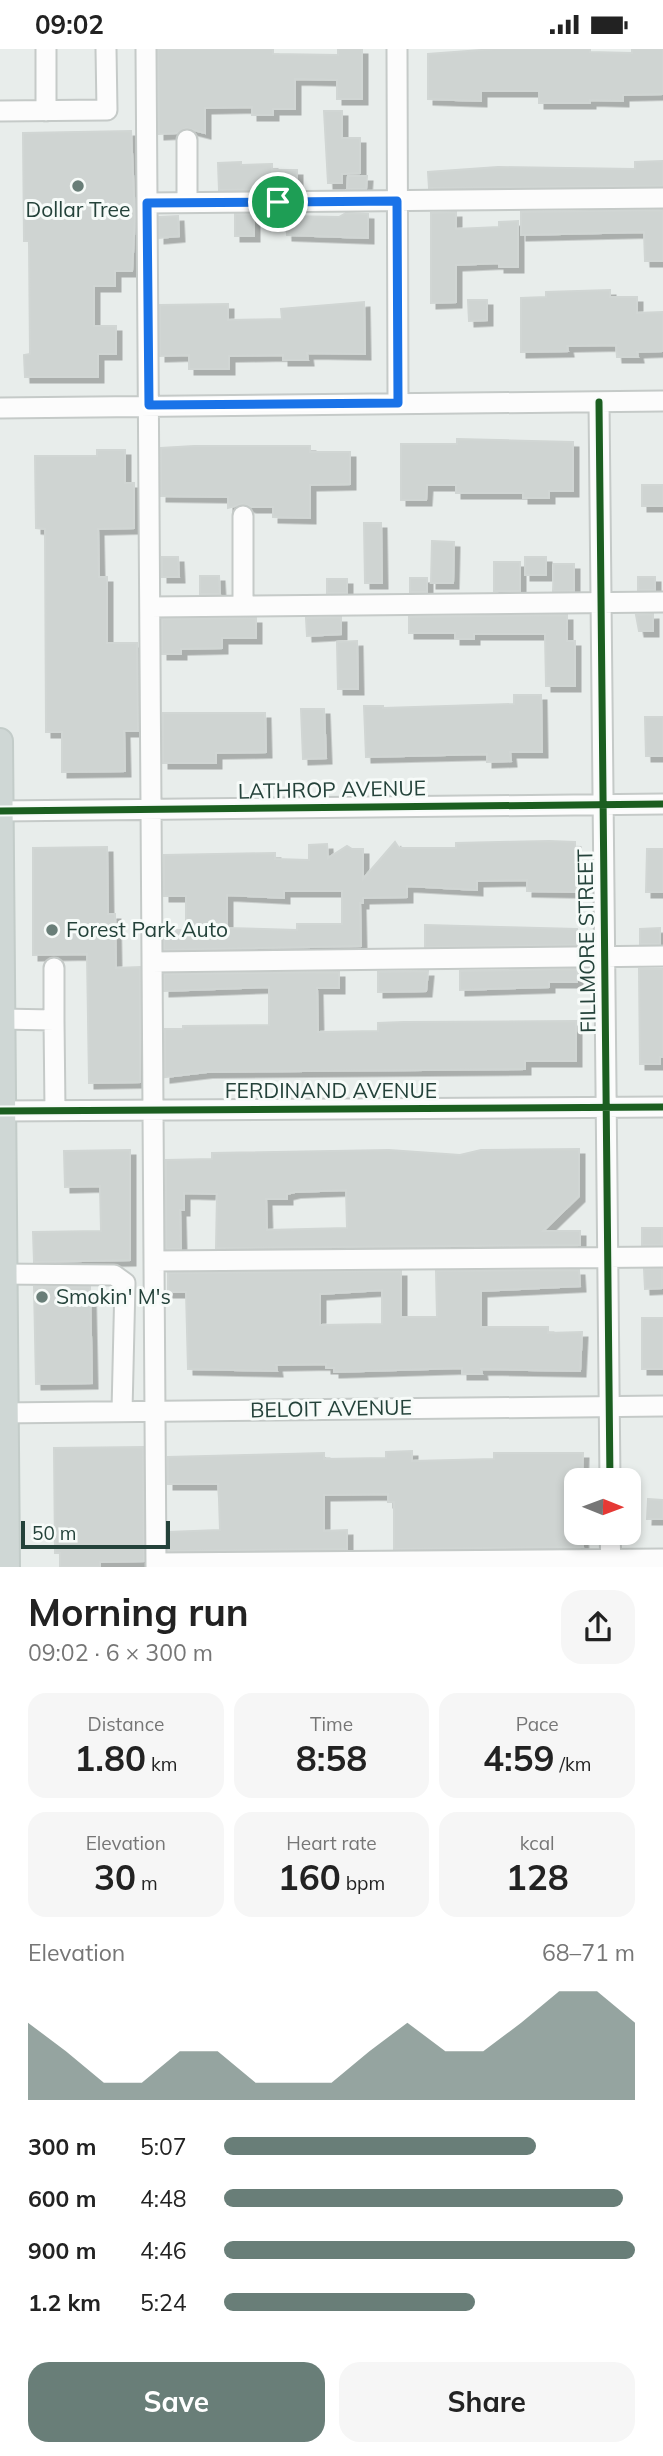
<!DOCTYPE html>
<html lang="en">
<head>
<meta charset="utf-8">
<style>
  :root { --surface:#fff; --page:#f6f6f6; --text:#222; --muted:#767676; --accent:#697e78 }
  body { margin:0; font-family:Mulish,sans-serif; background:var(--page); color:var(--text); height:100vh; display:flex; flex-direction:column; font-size:26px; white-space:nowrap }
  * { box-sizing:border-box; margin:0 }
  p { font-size:23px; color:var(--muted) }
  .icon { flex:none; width:38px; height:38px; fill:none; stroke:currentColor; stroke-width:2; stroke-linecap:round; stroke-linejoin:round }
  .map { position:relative; height:1518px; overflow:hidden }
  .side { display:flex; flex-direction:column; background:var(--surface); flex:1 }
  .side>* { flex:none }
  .needle { width:46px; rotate:91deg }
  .tools { position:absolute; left:564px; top:1419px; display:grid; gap:14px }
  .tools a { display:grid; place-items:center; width:77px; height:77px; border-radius:14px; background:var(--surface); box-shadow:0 4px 10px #0003; font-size:35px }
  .scale { position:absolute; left:21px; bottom:18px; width:149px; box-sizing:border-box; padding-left:7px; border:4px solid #24423a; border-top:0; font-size:19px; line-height:24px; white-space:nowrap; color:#24423a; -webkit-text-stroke:5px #f7fbf9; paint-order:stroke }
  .pin { position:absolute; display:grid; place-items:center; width:60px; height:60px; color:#fff; margin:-30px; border:4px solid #fff; border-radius:50%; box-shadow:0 2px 7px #0007 }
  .round { display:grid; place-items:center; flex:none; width:74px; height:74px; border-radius:21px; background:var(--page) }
  .head { display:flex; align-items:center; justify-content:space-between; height:119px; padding:0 28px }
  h1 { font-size:38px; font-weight:700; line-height:52px }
  .figures { display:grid; grid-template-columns:repeat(3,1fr); gap:10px; height:119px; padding:7px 28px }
  .figures div { display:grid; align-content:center; border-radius:18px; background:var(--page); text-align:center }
  .figures b { font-size:35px; font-weight:700 }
  .figures small { font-size:19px; font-weight:400 }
  .figures p { font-size:19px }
  .chart { height:196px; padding:14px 28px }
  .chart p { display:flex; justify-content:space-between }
  .chart svg { width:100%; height:126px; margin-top:7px; fill:var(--accent); opacity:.7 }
  .cta { display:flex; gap:14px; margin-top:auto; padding:14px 28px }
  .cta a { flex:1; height:80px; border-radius:21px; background:var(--accent); color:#fff; font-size:28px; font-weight:700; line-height:80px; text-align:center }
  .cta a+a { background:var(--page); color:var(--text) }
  ul { padding:0 28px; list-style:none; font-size:23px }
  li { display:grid; grid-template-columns:112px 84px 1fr; align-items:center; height:52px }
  li i { height:18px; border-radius:9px; background:var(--accent) }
  .status { display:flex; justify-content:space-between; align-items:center; height:49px; padding:0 35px; background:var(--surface); direction:ltr }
  .status svg { height:19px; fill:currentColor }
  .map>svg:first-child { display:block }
  .building { fill:#cfd4d2; stroke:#d1d6d4; stroke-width:2; fill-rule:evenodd; filter:url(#shadow) }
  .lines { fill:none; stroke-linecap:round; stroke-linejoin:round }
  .minor-casing { stroke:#c5cac8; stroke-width:23 }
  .major-casing { stroke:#c3ccc9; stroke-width:28 }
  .minor { stroke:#fcfcfc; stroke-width:19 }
  .major { stroke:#cfd7d5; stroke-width:24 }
  .cycleway-casing { stroke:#f7fbf9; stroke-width:11 }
  .cycleway { stroke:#1b5e20; stroke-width:7 }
  .route-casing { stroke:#fff; stroke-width:14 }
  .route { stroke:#1a73e8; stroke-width:9 }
  .poi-dot { fill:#697e78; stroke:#f7fbf9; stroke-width:2.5 }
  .labels { text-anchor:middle; stroke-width:6; stroke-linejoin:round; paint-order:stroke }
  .poi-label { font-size:21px; fill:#24423a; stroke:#f7fbf9; text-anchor:start }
  .street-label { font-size:21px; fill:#24423a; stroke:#f7fbf9 }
</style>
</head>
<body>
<div class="status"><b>09:02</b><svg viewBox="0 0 49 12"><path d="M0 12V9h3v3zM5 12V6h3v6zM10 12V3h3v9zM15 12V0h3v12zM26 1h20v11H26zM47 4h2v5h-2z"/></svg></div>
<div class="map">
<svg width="663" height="1518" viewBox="0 0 663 1518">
  <defs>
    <filter id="shadow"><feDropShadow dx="5.5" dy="5.5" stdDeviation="0" flood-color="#0004"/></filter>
  </defs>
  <rect width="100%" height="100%" fill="#e8edeb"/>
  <path class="building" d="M158 0H273V5L338 6V0H362V50H337V31L295 30V60H273V66H252V58L205 59V84L186 79 177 84 159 85Z
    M495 0H590V3L632 4V0H663V45L623 46V52L590 51V54H539V42H481V52L428 50V5Z
    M324 62H342V89H360V124L342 125V134H328Z
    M131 82 135 169 132 222H115V237H94V277H116V305H98V328H25L24 306 30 305 29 192H24L23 84Z
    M663 112V137L429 139 428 123 498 118 635 120V113Z
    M241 113V116L272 115V121H297V140L219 141 218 114Z
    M348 127H367L366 140H347Z
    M663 161V212H645L644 183 521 186V163Z
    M456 163V180L499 178V173L518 172V218H499V214L456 216V253L431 254V164Z
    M346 164 368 165V189L287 186 286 167 339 168Z
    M235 165H254V187H235Z
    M178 167 179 187 159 189V168Z
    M610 241V248H637V264L663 263V302L637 303 638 308H617L616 296 567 297 568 302 521 303V249L546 248V243Z
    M468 251H487V271L469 272Z
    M364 253 365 305 307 304 308 311H283V306L229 307V320H189V306L160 307V256L228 255V271L282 270 281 260Z
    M457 390 573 393V442H549V449H523V444H456V436H427L426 451H401V395H457Z
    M194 397H310V403H350V435L310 436V469L273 468V458H251L242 455 228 459V448L161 447V399Z
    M97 401H125V434H134V479L98 480 99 528H107V594H137L138 682H124L125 722 62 723V683H46L45 480 36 479 35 407H97Z
    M642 436H663V457H642Z
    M364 474H381L382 534H365Z
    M432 492 454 493 453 534H431Z
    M162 508H178L179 528H162Z
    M525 508H546V526H525Z
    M494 513H520V542H494Z
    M554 515H574V542H553Z
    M200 527H219L220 545H200Z
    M638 528H655V541H638Z
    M410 529H427V543H410Z
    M327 530H347V544H327Z
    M653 565V582H639L636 566Z
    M567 566V592H575V637H546L545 585H474V590H455V584H409V568Z
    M341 568V585L307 587 306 569Z
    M256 569V589H222V599L181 600V605H162V570Z
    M357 592 358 640H338L337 593Z
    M514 646H541L542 703H510L511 712 487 713V705L366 708 364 657H383V659L514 655Z
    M301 660H324L326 709 303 710Z
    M163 664H265L266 703 216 704V714H163Z
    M645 668H663V707H646Z
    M549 792 575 793 576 843 527 842V831L477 832V841L407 837V848L363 849V854H360L361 897 164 901V881H186V847H164V806L275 804V810L309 811V796L327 795 328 809 347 797 352 800H363V830L395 793 399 799H456V794ZM284 842H342V875H297V881L227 879V846L284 849Z
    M107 798 108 865H115L116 919 140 918V1033L89 1034 87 905 33 906V799Z
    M647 800H663V843H646Z
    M425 876 577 880V896L425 898Z
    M660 879V895H640V880Z
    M577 920V933H549V938L460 941V922Z
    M639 920H663V1008H660V1015H640Z
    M428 922 426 942 378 943V923Z
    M339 923V939H317L318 983 378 982V974L404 973 576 972V1012H525V1020L207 1023 165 1028V980H183V977L269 976V938L164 942V925Z
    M579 1100V1147L543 1182H580V1196L216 1199 217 1145 184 1144V1161H180L181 1200H166V1111L212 1110V1104L389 1101 460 1106 481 1101ZM346 1141 347 1179 267 1181 266 1150H287V1145L295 1143Z
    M130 1101V1211L34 1213 33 1183 101 1182 100 1137 65 1138 64 1102Z
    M642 1179H662V1196H642Z
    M644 1220H662V1239L645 1240Z
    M579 1221 580 1237 481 1242V1278H548V1284L582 1283 580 1322 481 1320 482 1325H462V1319L334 1323V1319H326V1315L276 1316 277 1322 188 1320 186 1243H168V1224L401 1222V1268H437L436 1222ZM382 1241V1275L320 1276V1245Z
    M34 1238H90L92 1334 36 1335Z
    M642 1269H663V1320H642Z
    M143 1398 144 1512 100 1513V1518H60V1504H55L54 1399Z
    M412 1402V1412L494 1410V1404H583L582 1432H576V1484H582L583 1498 394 1500V1453H388V1445L324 1446V1482L347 1481V1500L168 1502V1483L220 1481 219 1450 218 1435H168V1408L324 1404V1410L386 1409V1403Z
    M648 1450 663 1451V1470H647Z"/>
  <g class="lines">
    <defs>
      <path id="minor" d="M146 0 156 1518
        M397 0 398 354
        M0 62 107 61 106 0
        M46 62V0
        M187 153V91
        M147 154 663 149
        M599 353 610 1432
        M0 359 663 352
        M243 467V557
        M150 558 663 553
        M0 762 663 755
        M152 913 663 907
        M0 970 54 971V919
        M54 971 55 1061
        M0 1062 663 1058
        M154 1212 663 1208
        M0 1225 114 1226 125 1234 122 1362
        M0 1364 663 1357
        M610 1484 611 1518
        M156 1514 663 1510"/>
      <path id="major" d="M0 692 7 1518"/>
    </defs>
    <use href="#minor" class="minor-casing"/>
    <use href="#major" class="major-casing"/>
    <use href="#minor" class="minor"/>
    <use href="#major" class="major"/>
    <defs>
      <path id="cycleway" d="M599 353 610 1432
        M1 762 663 755
        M0 1062 663 1058"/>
    </defs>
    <use href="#cycleway" class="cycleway-casing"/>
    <use href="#cycleway" class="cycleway"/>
  </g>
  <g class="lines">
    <defs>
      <path id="route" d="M397 152 398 354 149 356 147 154Z"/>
    </defs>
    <use href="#route" class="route-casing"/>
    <use href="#route" class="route"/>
  </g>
  <g class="poi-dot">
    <circle cx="78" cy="137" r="7"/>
    <circle cx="52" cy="881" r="7"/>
    <circle cx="42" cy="1248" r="7"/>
  </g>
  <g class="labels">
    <g class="poi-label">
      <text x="78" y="168" text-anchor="middle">Dollar Tree</text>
      <text x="66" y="888">Forest Park Auto</text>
      <text x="56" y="1255">Smokin' M's</text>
    </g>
    <g class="street-label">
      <text transform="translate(332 741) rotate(-1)" y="7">LATHROP AVENUE</text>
      <text transform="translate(587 892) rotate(-91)" y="7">FILLMORE STREET</text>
      <text x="331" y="1049">FERDINAND AVENUE</text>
      <text transform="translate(331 1360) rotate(-1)" y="7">BELOIT AVENUE</text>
    </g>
  </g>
</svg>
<div class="tools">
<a><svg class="needle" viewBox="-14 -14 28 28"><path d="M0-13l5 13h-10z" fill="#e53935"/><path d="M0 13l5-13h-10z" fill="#767676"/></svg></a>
</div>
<div class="scale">50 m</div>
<div class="pin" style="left:278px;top:153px;background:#1e9e55"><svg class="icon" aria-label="arrive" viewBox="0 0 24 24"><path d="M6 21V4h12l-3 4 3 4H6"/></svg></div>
</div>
<section class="side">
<div class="head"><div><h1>Morning run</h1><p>09:02 · 6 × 300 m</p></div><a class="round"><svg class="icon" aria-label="share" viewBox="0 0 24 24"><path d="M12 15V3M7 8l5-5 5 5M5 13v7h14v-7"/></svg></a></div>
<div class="figures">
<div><p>Distance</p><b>1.80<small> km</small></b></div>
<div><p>Time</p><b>8:58</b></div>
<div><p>Pace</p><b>4:59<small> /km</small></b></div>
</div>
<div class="figures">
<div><p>Elevation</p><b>30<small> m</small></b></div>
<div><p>Heart rate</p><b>160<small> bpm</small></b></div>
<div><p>kcal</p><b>128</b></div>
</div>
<div class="chart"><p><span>Elevation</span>68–71 m</p>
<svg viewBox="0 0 160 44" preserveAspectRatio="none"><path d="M0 44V17L10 27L20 38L30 38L40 27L50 27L60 38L70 38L80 38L90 27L100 17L110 27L120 27L130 17L140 6L150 6L160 17V44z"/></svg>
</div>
<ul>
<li><b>300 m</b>5:07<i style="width:76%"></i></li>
<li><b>600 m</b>4:48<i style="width:97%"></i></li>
<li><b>900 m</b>4:46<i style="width:100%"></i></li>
<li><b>1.2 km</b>5:24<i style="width:61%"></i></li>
</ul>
<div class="cta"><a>Save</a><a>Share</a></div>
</section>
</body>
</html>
